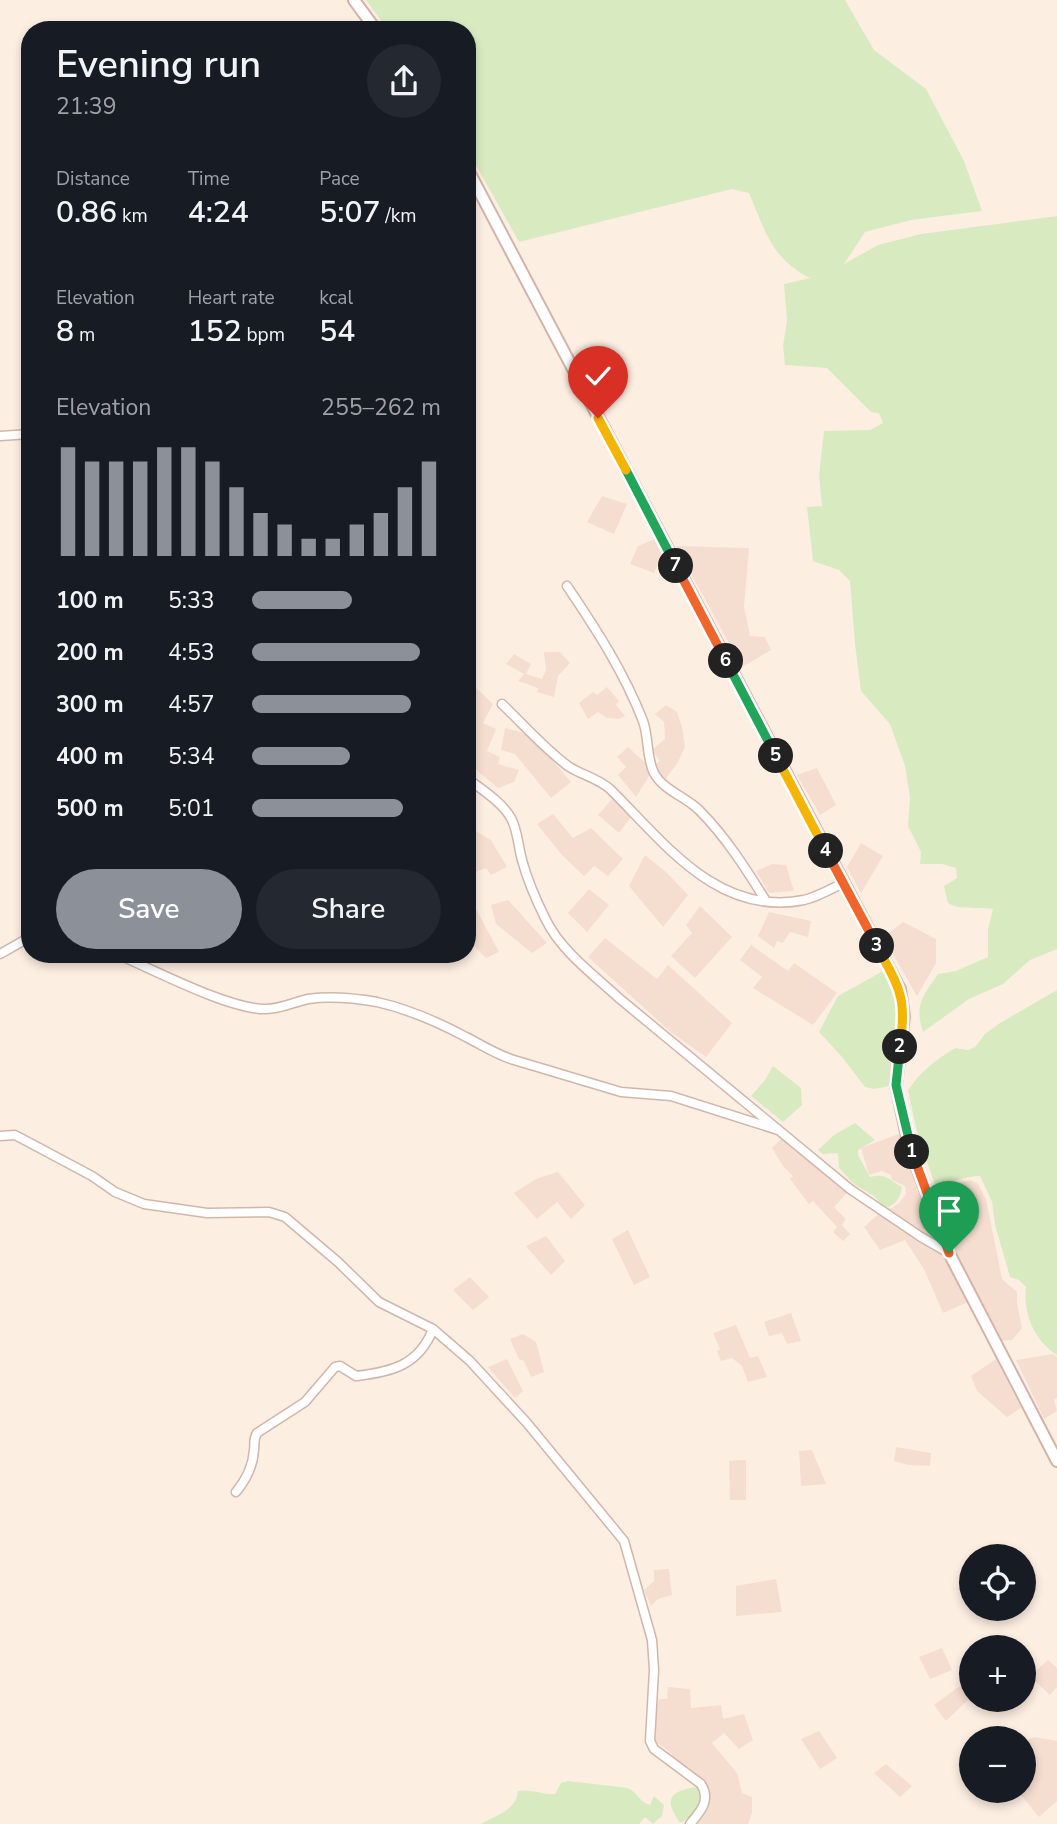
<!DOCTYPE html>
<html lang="en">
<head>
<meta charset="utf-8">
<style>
  :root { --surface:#171b24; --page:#242831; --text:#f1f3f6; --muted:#9ea1a6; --accent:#8c9099 }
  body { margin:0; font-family:"Nunito Sans",sans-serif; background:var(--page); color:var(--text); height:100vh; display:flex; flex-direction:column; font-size:26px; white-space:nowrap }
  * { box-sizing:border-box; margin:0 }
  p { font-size:23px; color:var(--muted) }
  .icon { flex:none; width:38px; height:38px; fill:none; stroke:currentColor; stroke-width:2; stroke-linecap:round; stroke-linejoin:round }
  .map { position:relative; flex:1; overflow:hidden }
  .details { position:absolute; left:21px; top:21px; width:455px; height:942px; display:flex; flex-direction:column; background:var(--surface); border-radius:28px; box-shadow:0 4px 10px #0003 }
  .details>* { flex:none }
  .fabs { position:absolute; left:959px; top:1544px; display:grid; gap:14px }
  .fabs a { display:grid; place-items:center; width:77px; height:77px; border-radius:50%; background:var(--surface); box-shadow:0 4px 10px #0003; font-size:35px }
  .pin { position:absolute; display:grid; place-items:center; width:60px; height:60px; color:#fff; margin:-72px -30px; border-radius:50% 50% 50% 0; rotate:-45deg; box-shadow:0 0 7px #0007 }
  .pin .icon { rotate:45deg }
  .km { position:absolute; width:35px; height:35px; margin:-18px; border-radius:50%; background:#222; color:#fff; font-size:19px; line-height:35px; text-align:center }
  .round { display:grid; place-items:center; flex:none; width:74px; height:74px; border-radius:37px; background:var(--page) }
  .summary { display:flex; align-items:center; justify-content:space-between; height:119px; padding:0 35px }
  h1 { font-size:38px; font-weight:600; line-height:52px }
  .figures { display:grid; grid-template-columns:repeat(3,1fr); gap:10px; height:119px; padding:7px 35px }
  .figures div { display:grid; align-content:center }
  .figures b { font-size:30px; font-weight:600 }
  .figures small { font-size:19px; font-weight:400 }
  .figures p { font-size:19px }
  .chart { height:196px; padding:14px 35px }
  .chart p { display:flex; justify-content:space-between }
  .chart svg { width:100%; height:126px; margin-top:7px; stroke:var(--accent); stroke-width:6 }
  .cta { display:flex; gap:14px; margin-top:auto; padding:14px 35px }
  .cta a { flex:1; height:80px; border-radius:42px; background:var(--accent); color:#fff; font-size:28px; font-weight:600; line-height:80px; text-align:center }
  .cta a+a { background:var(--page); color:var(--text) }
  ul { padding:0 35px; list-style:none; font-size:23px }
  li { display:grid; grid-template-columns:112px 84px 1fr; align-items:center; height:52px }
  li i { height:18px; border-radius:9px; background:var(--accent) }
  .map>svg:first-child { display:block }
  .residential { fill:#f5ded0 }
  .green { fill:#d8ebc0 }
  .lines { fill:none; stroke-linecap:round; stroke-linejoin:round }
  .minor-casing { stroke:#d1b6ab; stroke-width:11 }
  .secondary-casing { stroke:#d4b4a8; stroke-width:14 }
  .minor { stroke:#fff; stroke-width:8 }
  .secondary { stroke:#fff; stroke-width:10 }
  .split-1-casing { stroke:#fff; stroke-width:14 }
  .split-2-casing { stroke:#fff; stroke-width:14 }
  .split-3-casing { stroke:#fff; stroke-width:14 }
  .split-4-casing { stroke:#fff; stroke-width:14 }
  .split-5-casing { stroke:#fff; stroke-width:14 }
  .split-6-casing { stroke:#fff; stroke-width:14 }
  .split-7-casing { stroke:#fff; stroke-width:14 }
  .split-8-casing { stroke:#fff; stroke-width:14 }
  .split-9-casing { stroke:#fff; stroke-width:14 }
  .split-1 { stroke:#f0652b; stroke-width:9 }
  .split-2 { stroke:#22a559; stroke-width:9 }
  .split-3 { stroke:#f5b400; stroke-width:9 }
  .split-4 { stroke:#f0652b; stroke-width:9 }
  .split-5 { stroke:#f5b400; stroke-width:9 }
  .split-6 { stroke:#22a559; stroke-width:9 }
  .split-7 { stroke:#f0652b; stroke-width:9 }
  .split-8 { stroke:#22a559; stroke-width:9 }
  .split-9 { stroke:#f5b400; stroke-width:9 }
</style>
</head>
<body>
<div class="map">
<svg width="1057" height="1824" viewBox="0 0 1057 1824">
  <rect width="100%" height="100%" fill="#fdeee2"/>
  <path class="residential" d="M602 496 627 504 614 534 587 522Z
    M655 539 663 551 654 573 630 564 638 546Z
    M676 546 749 548 744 607 750 636 765 637 771 650 742 667Z
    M544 652H560L570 663 558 676 554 697 537 692 538 688 518 681 524 674 506 664 514 654 531 664 526 674 542 679 546 670Z
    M607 687 619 701 616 705 625 716 619 719 607 718 598 712 588 719 579 703 593 692 597 695Z
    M476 688 493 704 483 723 496 729 487 751 500 757 498 764 519 770 514 782 498 788 467 762V699Z
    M666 705 677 712 682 727 685 747 678 762 664 781 655 772 654 766 660 761 652 750 665 739 664 722 655 714Z
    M505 728 531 735 571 782 551 798 515 754 501 750Z
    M628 747 653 770 636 797 618 775 626 767 617 757Z
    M817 768 836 805 820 815 797 775Z
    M612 799 631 817 619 833 598 815Z
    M553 814 573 838 591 828 623 859 608 876 594 866 584 876 562 855 537 824Z
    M476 831 491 840 507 867 491 875 486 868 473 873 467 867V852L475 847 467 837Z
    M861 843 883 856 861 893 847 867Z
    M645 855 667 873 688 895 663 927 629 886Z
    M772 864 786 865 794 891 769 893 756 871Z
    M589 889 609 905 587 932 568 913Z
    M467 892 499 952 486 958 469 941 467 936Z
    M508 900 547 943 532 953 496 924 491 905Z
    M700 906 732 937 695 978 671 956 692 933 686 925Z
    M769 912 811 921 808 937 790 932 783 943 777 941 774 948 758 936Z
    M903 922 936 939V963L917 996 883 937Z
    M605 938 657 979 668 965 732 1023 706 1057 672 1033 588 957Z
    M751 945 788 971 794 963 837 993 813 1025 753 988 762 977 740 960Z
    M912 1129 933 1189 971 1180 978 1184 986 1199 1002 1279 1017 1292V1303L1022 1328 1012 1340 1001 1341 993 1346 968 1302 943 1313 924 1269 905 1240 880 1250 864 1227 884 1209 892 1208 899 1203 906 1194 905 1186 892 1180 891 1175 882 1171 869 1175 861 1148Z
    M784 1136 849 1191 834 1207 846 1219 842 1225 850 1234 843 1241 833 1232 837 1227 813 1201 809 1204 790 1179 793 1176 783 1166 772 1148Z
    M558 1172 585 1205 571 1219 557 1202 537 1219 514 1193 536 1179Z
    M628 1230 650 1277 634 1285 612 1239Z
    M546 1236 565 1261 551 1275 526 1246Z
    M470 1277 489 1297 473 1310 453 1290Z
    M791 1313 801 1341 787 1344 782 1333 769 1336 764 1322Z
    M736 1325 750 1358 758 1356 767 1377 748 1382 742 1366 732 1358 721 1361 717 1351 720 1349 713 1333Z
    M523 1334 536 1342 544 1372 531 1377 524 1361 519 1359 510 1339Z
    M1053 1354 1057 1357V1398L1054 1400 1057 1411 1044 1419 1016 1360Z
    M507 1359 523 1391 515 1398 488 1367Z
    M996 1359 1021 1408 1007 1417 977 1391 971 1376Z
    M896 1447 931 1453 930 1466 908 1465 894 1461Z
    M812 1450 826 1484 801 1486 799 1451Z
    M746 1460V1500H730L729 1461Z
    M669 1569 672 1595 658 1599 651 1606 644 1590 654 1581V1570Z
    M776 1579 782 1612 736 1616V1586Z
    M942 1648 952 1670 930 1679 919 1657Z
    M1048 1660 1057 1668V1687L1050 1695 1030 1676Z
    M961 1685 971 1697 946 1721 934 1705Z
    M668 1687 690 1689 691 1708 721 1705 723 1719 744 1714 753 1740 739 1749 724 1733 712 1743 737 1773 742 1793 752 1797V1813L748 1824H695L709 1802 706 1790 667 1750 653 1740V1727L659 1699H667Z
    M819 1731 837 1758 820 1769 801 1739Z
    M1035 1737 1057 1741V1801L1039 1817 1017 1790H1024V1784L1032 1779 1024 1767V1741Z
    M886 1764 912 1786 900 1797 874 1773Z"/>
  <path class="green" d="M366 0H845L874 50 926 89 964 161 982 211 911 220 865 232 844 264 878 245 921 234 1057 216V949L1030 960 1003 984 969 999 923 1032C914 1004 923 996 938 974L956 971 988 957V929L993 909C978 906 961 911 948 903L944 886 957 878 956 868 942 864H920L921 852 908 826 910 797 905 766 890 724 861 691 855 644 850 581 839 570 813 561 807 507 822 506 819 476 824 431 870 430 883 423 879 413 871 412 827 368 785 365 783 346 787 321 784 284 810 278C772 259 765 231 749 193L732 189 519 242 467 149V30H388Z
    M885 970 901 1007 890 1086 874 1089 865 1087 842 1057 819 1032 838 996Z
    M1057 990V1355C1034 1340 1023 1314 1026 1287L1019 1280 1010 1277 995 1225 992 1202 980 1176C965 1176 950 1183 935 1185L918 1136 908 1091C919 1072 936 1060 955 1048L968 1050 975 1047 985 1034 1000 1023Z
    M773 1066 801 1088 802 1105 783 1122 751 1096 765 1080Z
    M855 1123 875 1140 858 1150V1155L870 1177C886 1173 888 1179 902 1187 901 1197 896 1205 885 1208L874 1196 854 1184 839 1168 838 1153 823 1154 818 1150 834 1135Z
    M568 1781 628 1788C637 1792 640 1803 650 1805L654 1796 664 1805 662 1816 653 1824 645 1817 639 1824H481C496 1815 516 1811 518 1791 532 1789 542 1795 555 1794L561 1783Z
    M697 1787C704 1802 695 1817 680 1823 664 1800 668 1791 697 1787Z"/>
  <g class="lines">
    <defs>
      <path id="minor" d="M0 436 30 434
        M567 586C596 629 624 672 643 721 649 737 646 757 654 773 663 790 686 797 699 810 726 837 746 869 766 901
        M502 704C524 725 544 748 568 766 581 775 598 778 610 789 664 842 717 917 804 900 817 897 831 889 843 883
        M467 778C482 790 501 801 511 818 518 831 518 846 522 860 527 879 537 902 546 920 561 951 595 976 620 999L850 1189 921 1237 949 1253
        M0 954 30 937
        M117 954C152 969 230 1010 266 1009 281 1009 294 1002 308 999 330 996 354 998 377 1002 408 1009 438 1022 466 1037 482 1045 497 1055 514 1060L621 1092 671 1096 778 1130
        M0 1136 15 1135 32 1144 92 1176 115 1192 144 1204 207 1213 269 1212 285 1217 338 1262 379 1302 433 1329 470 1361 527 1423 624 1541 652 1640 654 1670 650 1741 654 1749 701 1784C711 1800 701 1811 690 1824
        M236 1492C246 1480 253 1466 254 1450 255 1443 253 1440 257 1433L305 1402 335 1367 340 1366 356 1376C392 1372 419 1365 433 1329"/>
      <path id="secondary" d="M354 0 376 30
        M467 168 900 989 904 1016 896 1085 909 1146 949 1253 1057 1461"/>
    </defs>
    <use href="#minor" class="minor-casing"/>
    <use href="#secondary" class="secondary-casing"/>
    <use href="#minor" class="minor"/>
    <use href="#secondary" class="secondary"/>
  </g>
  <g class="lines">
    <defs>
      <path id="split-1" d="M912 1152 949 1253"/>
      <path id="split-2" d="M900 1047 896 1085 912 1152"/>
      <path id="split-3" d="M877 946C900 990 907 996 900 1047"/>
      <path id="split-4" d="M826 851 877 946"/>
      <path id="split-5" d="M776 756 826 851"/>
      <path id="split-6" d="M726 661 776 756"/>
      <path id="split-7" d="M676 566 726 661"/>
      <path id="split-8" d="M626 470 676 566"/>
      <path id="split-9" d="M598 418 626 470"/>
    </defs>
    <use href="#split-1" class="split-1-casing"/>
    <use href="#split-2" class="split-2-casing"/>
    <use href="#split-3" class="split-3-casing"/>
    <use href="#split-4" class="split-4-casing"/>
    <use href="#split-5" class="split-5-casing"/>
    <use href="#split-6" class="split-6-casing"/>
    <use href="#split-7" class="split-7-casing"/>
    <use href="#split-8" class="split-8-casing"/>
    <use href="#split-9" class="split-9-casing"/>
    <use href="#split-1" class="split-1"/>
    <use href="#split-2" class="split-2"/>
    <use href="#split-3" class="split-3"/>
    <use href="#split-4" class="split-4"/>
    <use href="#split-5" class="split-5"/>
    <use href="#split-6" class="split-6"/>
    <use href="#split-7" class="split-7"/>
    <use href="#split-8" class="split-8"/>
    <use href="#split-9" class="split-9"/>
  </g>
</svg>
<div class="fabs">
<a><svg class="icon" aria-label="locate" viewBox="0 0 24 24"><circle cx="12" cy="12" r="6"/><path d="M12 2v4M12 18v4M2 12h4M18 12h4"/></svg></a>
<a>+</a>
<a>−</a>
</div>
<div class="pin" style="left:949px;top:1253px;background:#1e9e55"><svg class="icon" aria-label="arrive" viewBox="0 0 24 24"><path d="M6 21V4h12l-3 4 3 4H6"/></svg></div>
<div class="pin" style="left:598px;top:418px;background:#d93025"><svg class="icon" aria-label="check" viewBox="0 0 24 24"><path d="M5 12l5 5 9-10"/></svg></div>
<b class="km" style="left:912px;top:1152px">1</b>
<b class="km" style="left:900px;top:1047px">2</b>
<b class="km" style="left:877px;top:946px">3</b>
<b class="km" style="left:826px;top:851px">4</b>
<b class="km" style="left:776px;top:756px">5</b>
<b class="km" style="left:726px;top:661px">6</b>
<b class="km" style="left:676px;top:566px">7</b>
<section class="details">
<div class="summary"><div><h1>Evening run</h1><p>21:39</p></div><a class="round"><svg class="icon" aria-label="share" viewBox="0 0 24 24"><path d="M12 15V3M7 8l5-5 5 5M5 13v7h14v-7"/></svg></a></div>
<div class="figures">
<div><p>Distance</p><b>0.86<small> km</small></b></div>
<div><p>Time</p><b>4:24</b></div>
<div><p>Pace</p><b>5:07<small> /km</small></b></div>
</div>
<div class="figures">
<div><p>Elevation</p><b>8<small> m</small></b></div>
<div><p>Heart rate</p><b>152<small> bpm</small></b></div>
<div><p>kcal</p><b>54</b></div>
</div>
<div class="chart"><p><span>Elevation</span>255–262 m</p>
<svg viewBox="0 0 160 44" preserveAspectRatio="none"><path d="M5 44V6M15 44V11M25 44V11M35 44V11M45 44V6M55 44V6M65 44V11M75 44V20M85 44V29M95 44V33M105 44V38M115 44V38M125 44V33M135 44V29M145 44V20M155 44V11"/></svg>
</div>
<ul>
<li><b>100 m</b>5:33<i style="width:53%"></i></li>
<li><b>200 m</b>4:53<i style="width:89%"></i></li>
<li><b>300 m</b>4:57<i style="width:84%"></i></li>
<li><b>400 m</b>5:34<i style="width:52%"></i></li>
<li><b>500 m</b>5:01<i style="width:80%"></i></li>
</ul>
<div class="cta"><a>Save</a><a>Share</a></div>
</section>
</div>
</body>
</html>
